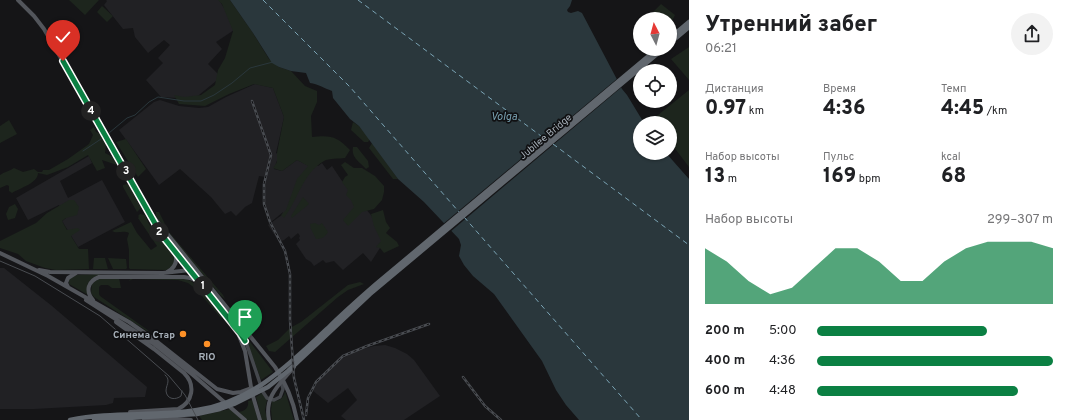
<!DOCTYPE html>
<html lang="ru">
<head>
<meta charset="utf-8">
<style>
  :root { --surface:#fff; --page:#f2f2f2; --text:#202124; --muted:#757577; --accent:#0b8043 }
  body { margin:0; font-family:Overpass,sans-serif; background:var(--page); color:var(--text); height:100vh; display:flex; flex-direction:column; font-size:15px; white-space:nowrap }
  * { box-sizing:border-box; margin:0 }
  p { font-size:13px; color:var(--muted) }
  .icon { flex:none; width:22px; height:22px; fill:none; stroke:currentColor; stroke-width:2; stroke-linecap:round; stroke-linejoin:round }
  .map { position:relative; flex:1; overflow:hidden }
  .details { display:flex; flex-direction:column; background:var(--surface); width:380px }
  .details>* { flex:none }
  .needle { width:26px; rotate:354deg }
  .buttons { position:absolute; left:633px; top:12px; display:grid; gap:8px }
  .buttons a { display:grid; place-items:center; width:44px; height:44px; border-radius:50%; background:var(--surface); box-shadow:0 1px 3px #0004; font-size:20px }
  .pin { position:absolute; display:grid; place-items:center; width:34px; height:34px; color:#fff; margin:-41px -17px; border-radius:50% 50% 50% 0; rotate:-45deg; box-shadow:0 0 4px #0007 }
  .pin .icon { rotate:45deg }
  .km { position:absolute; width:20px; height:20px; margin:-10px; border-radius:50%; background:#222; color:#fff; font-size:11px; line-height:20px; text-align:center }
  .round { display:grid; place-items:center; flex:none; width:42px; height:42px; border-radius:21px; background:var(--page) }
  .headline { display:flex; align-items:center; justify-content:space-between; height:68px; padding:0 16px }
  h1 { font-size:22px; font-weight:800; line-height:30px }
  .figures { display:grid; grid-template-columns:repeat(3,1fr); gap:6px; height:68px; padding:4px 16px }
  .figures div { display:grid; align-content:center }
  .figures b { font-size:20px; font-weight:800 }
  .figures small { font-size:11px; font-weight:400 }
  .figures p { font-size:11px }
  .chart { height:112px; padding:8px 16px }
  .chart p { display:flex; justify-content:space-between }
  .chart svg { width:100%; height:72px; margin-top:4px; fill:var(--accent); opacity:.7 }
  ul { padding:0 16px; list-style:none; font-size:13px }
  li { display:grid; grid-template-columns:64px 48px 1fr; align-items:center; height:30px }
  li i { height:10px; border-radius:5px; background:var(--accent) }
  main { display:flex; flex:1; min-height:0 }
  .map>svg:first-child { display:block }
  .built { fill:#212124 }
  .green { fill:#1d251d }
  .water { fill:#2a373c }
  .pier { fill:#151517 }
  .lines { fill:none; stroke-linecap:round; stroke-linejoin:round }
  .stream { stroke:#2a373c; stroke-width:1 }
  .ferry { stroke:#7ba4b5; stroke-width:1; stroke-dasharray:5 4; stroke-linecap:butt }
  .secondary { stroke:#44474c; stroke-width:3.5 }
  .primary { stroke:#52555b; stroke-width:4 }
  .highway { stroke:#61676e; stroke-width:4.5 }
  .tram { stroke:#494c51; stroke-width:1 }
  .rail-casing { stroke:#494c51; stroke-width:2.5 }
  .rail { stroke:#101012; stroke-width:1; stroke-dasharray:3; stroke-linecap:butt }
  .route-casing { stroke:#fff; stroke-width:8 }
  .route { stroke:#0b8043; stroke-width:5 }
  .poi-dot { fill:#fd9127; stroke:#101012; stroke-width:1.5 }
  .labels { text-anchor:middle; stroke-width:3.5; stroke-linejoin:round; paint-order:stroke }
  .street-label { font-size:10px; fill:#a6afb8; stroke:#101012 }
  .poi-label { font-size:10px; font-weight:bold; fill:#a6afb8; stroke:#101012; text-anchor:end }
  .water-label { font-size:11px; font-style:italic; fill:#7ba4b5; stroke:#101012 }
</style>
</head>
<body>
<main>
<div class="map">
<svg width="689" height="420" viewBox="0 0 689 420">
  <rect width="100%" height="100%" fill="#151517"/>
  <path class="built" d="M106 0H219L237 28 216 42 222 49 208 64 221 77 194 99 161 97 146 80 163 63 158 58 170 45 164 40 148 53 135 37 133 28 123 29 104 5 107 1Z
    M255 84 273 88 284 117 276 153 279 155 274 169 282 171 297 160 307 165 313 166H318L322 163 327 170 332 166 342 181 376 221 385 240 371 262 363 253 343 270 334 261 326 263 323 260 314 266 311 262 306 259 296 244 300 240 299 238 300 236 298 233 291 239 289 236 284 240 279 242 268 225 282 215 283 212 271 222 267 211 264 197 266 177 259 176 252 203 245 207 236 216 231 211 225 214 211 197 180 169 159 185 119 130 154 102 160 100 179 106 199 108 208 107 226 97Z
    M89 156 92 163 60 181 68 198 102 180 125 222 78 247 62 221 66 218 59 205 28 220 16 198Z
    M0 268H4L52 306 147 387 145 397 114 398 113 403 106 405 34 409H0Z
    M385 345 395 348 407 354 414 360 440 396 404 420H346L341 416 357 400 348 388 328 403 312 390 318 381 340 360 355 351 374 346Z"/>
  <path class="green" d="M69 0H99L85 15Z
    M218 0H230L253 33 269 59 279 67 291 71 305 86 317 91V102L311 116 312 137C330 135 337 136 350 150L345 158C339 159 329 158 324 161 302 174 298 200 284 218L281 215 286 210 297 179 308 166 297 160 282 171 273 168 277 162V153L284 117 273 88 254 84 229 94 205 106 179 104 174 95 184 97 201 95 215 85 218 70 225 58 233 31 222 4Z
    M661 4 675 15 670 25V19H646Z
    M102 6 113 16 107 22 97 12Z
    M689 47V80L671 59Z
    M689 90V167L670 142V123H656L653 119Z
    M9 120 17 134 0 143V126Z
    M353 122 359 126 370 139 368 142H364L351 130Z
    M94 127 96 132 99 133 106 145 105 153 113 157 117 165 102 160 105 168 97 171 88 155 68 167 47 175 38 173C38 183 20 188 12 193L9 191V186L7 185 0 188V175C4 172 10 171 14 168L23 172 34 169 38 172H42L43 170H49L68 159 89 144 93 135 90 130Z
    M126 139 146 169 138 177 116 142Z
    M372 143 398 179H393L369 148Z
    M353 147H357L368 161 369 167 366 169C359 161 351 158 353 147Z
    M345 162 354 168H362L375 176 384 186V192L382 200 374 209 362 212 348 226 343 220 354 207 351 200 346 195 348 190 342 182 345 177 348 175 341 165Z
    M127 184 129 185 141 208 137 212 123 187V185Z
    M303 197 309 204 292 218 291 216Z
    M69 200H74L79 207 77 215 66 218 62 221 67 230 78 228 80 230 71 236 79 249H88L89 269 56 270 45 268 26 261 18 254 0 248V241L36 223 47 213Z
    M15 204 18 209 15 218 8 220 6 214 9 207Z
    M383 210 386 222 390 228 386 233 397 242 399 246 384 253 380 248 376 247 381 241 374 226 371 214Z
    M156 212H159L169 232 223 295 225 299 220 295 170 235 156 216Z
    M140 214 145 215 149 224 174 255 175 260 173 266 166 270 130 269 129 268V250L127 239 129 233C123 230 117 234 112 231L131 222 137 233 151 250 157 246 138 218 139 217 138 216Z
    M315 223 319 225 322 223 328 232C325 237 322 239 316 239L311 229 310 224Z
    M94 258H105L108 269H93Z
    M108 258 126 259 127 268 126 269H113Z
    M101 274C91 278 84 283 88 295L69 284V279L77 275Z
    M102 278H119L121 288H112L108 285H101L99 287V294L100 296 149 331 150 333 94 297 91 293 92 284 97 280Z
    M131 278H183L191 281 200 288 223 317 221 318 196 289 188 283 178 280 133 279 129 281Z
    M360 282 364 284 348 290 338 297 275 352 269 351 266 346 278 340 290 328 301 322 348 285Z
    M241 330 273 372 261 380 248 344Z
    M285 391 294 420H272L271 410 272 401C279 402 284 398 285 391Z
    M262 393 267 400 265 410 267 420H262L256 397Z
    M252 400 258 420H247L239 412C245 411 249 408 248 401Z
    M230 409 242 420H202L199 416Z"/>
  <path class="water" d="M230 0H572L570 6 567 10 568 12 571 13 578 11 582 13 622 89 627 95 644 123H640V153H666L689 179V420H579L566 405 556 390 542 361 494 294 473 276 464 265 459 256 461 245 459 239 424 202 398 179 359 126 350 119 333 98 332 91C324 88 318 84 310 83L306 73 291 71 279 67 272 63 253 33Z"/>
  <path class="pier" d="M618 78 623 86 450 232 443 224Z"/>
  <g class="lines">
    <path class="stream" d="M109 133 127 118 135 115 149 102 158 97 184 101H201L214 95 232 83 250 68 273 62
      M83 151 101 139"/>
    <path class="ferry" d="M263 0 350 87 459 212
      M358 0 545 139
      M553 144 689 245
      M464 217 642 420"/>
    <path class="secondary" d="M237 329 247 345 263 392 267 398 274 400 280 397 283 389 281 381"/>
    <path class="primary" d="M18 0 34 16 44 29 121 163 153 223 161 234 236 328 245 351 252 393 260 420
      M152 215 275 367C286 383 293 400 297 420
      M0 253 48 276 129 322 155 340 217 389 233 393 241 392 252 388
      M39 270 50 272 163 273 190 270
      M167 272C175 268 178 262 175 253
      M68 287 66 283 68 278 76 273
      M86 300 153 343 193 375 245 420
      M93 300C85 291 88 281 99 277H184L190 278 197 281
      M116 322 154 349 184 373C196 385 193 402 178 409L130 412
      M144 419H177L191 420
      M269 420C264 396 280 384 294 367"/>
    <path class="highway" d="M670 38 689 22
      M670 43 689 27
      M70 420C112 411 155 417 197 410 254 401 288 365 328 328 343 313 359 299 375 285L657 49
      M94 420 197 414 220 409 234 404 268 387 288 371 370 294 663 49"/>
    <path class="tram" d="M0 261 35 276 100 316 169 376 185 395 198 420
      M165 375C167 377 168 378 168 381 168 384 166 387 166 391 167 400 176 400 181 396L182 391"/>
    <defs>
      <path id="rail" d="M252 101 271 155 264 184V204L270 222 285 251 290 274V320L294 378 304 420
        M463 377 485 406 501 420
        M306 415 308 398 316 382 343 356 367 346 429 324"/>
    </defs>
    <use href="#rail" class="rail-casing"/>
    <use href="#rail" class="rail"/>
  </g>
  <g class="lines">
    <defs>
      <path id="route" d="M63 61 161 234 240 333 245 341"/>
    </defs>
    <use href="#route" class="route-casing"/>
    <use href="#route" class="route"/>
  </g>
  <g class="poi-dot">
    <circle cx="183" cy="334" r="4"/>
    <circle cx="207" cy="344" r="4"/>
  </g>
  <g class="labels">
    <g class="street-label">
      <text transform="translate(545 136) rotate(-40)" y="4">Jubilee Bridge</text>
    </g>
    <g class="poi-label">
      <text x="175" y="338">Синема Стар</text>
      <text x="207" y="360" text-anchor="middle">RIO</text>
    </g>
    <g class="water-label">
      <text x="504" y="120">Volga</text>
    </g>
  </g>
</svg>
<div class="buttons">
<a><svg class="needle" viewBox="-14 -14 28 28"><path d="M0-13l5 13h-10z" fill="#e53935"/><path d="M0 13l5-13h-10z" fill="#757577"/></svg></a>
<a><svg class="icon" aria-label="locate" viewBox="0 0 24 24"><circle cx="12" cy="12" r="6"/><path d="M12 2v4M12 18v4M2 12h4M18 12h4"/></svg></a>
<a><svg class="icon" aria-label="layers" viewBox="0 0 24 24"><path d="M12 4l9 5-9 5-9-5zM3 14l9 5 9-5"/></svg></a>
</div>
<div class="pin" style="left:245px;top:341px;background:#1e9e55"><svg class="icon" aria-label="arrive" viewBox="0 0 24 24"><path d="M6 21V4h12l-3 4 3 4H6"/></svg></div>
<div class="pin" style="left:63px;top:61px;background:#d93025"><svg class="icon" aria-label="check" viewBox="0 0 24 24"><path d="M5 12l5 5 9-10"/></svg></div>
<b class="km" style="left:203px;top:286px">1</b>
<b class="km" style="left:159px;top:232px">2</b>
<b class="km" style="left:126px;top:171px">3</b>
<b class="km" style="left:91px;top:111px">4</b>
</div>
<section class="details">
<div class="headline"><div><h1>Утренний забег</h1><p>06:21</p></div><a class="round"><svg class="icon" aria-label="share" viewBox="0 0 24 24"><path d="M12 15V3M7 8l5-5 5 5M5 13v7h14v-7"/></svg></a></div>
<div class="figures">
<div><p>Дистанция</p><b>0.97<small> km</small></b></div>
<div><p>Время</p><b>4:36</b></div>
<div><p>Темп</p><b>4:45<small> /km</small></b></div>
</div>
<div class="figures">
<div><p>Набор высоты</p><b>13<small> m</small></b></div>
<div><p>Пульс</p><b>169<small> bpm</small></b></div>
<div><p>kcal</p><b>68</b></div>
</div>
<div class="chart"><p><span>Набор высоты</span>299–307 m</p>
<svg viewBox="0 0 160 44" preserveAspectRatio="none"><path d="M0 44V10L10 18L20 30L30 38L40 34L50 22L60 10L70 10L80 18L90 30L100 30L110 18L120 10L130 6L140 6L150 6L160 10V44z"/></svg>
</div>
<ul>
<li><b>200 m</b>5:00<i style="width:72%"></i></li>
<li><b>400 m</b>4:36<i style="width:100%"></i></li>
<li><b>600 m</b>4:48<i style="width:85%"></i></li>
</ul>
</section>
</main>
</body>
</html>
